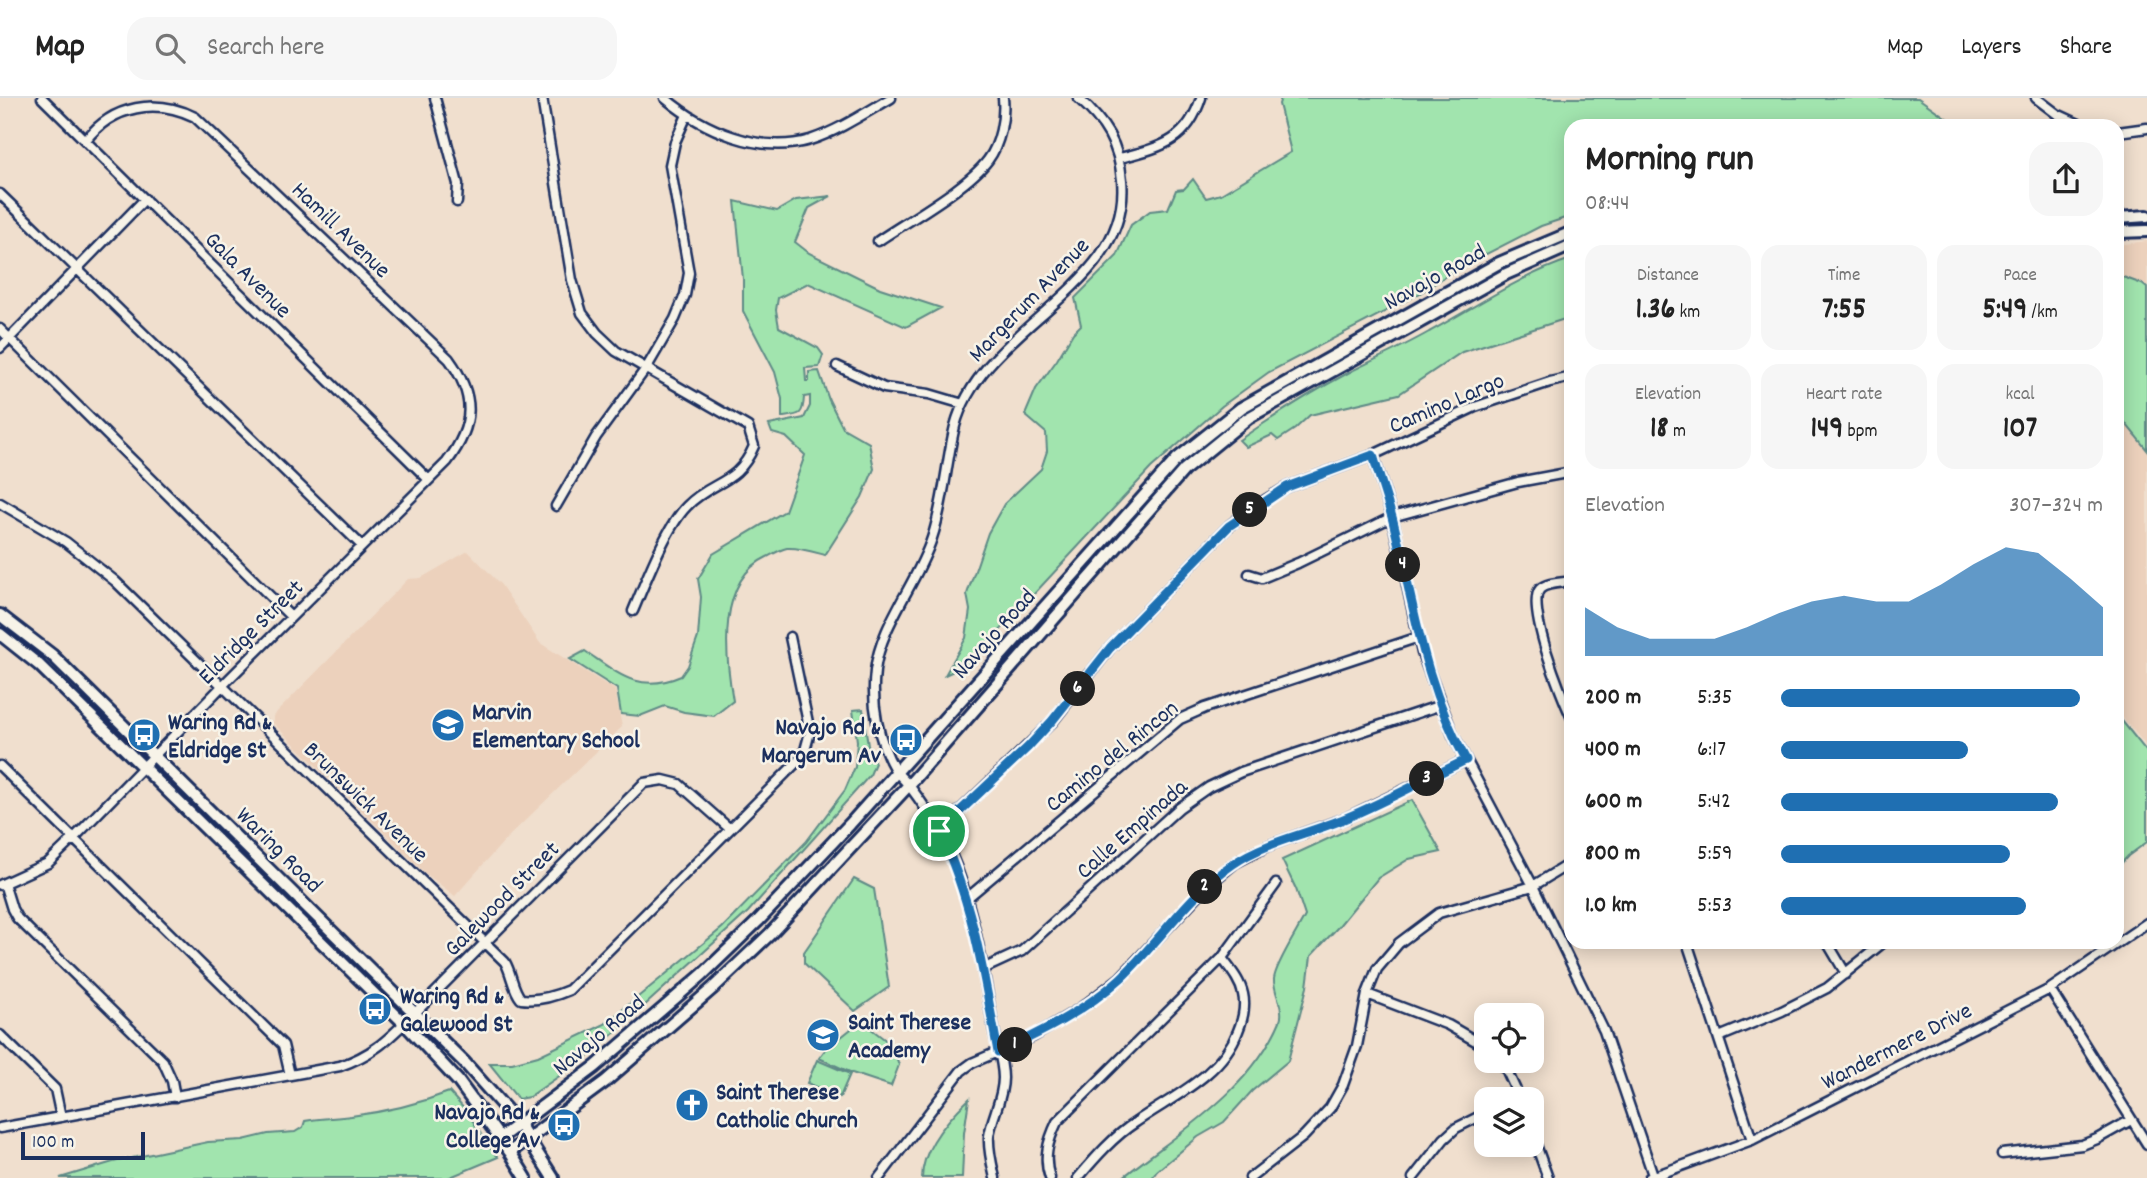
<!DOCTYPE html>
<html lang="en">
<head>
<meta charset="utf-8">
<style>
  :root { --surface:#fff; --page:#f6f6f6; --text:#222; --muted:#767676; --line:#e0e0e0; --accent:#1f6fb2 }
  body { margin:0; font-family:Dekko,sans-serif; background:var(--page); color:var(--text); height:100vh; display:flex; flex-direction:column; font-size:26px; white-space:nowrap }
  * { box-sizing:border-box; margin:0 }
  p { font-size:23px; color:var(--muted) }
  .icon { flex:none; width:38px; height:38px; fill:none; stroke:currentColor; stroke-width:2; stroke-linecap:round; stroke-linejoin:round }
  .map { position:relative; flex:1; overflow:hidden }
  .details { position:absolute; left:1564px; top:21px; width:560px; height:830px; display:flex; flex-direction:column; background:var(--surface); border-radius:21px; box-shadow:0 4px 18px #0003 }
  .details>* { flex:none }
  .controls { position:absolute; left:1474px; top:905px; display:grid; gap:14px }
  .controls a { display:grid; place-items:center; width:70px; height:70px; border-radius:14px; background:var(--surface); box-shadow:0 4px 18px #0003; font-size:35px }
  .scale { position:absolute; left:21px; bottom:18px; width:124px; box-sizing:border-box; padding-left:7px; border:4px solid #1b2f5e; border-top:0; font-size:19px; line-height:24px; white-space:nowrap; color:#1b2f5e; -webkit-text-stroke:5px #f7f3e8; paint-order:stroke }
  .pin { position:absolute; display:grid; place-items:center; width:60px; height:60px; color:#fff; margin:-30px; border:4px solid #fff; border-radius:50%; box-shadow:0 2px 7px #0007 }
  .km { position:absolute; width:35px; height:35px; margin:-18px; border-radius:50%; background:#222; color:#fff; font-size:19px; line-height:35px; text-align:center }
  .round { display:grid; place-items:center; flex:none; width:74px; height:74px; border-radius:21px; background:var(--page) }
  .overview { display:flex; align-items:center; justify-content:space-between; height:119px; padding:0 21px }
  h1 { font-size:38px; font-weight:700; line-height:52px }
  .metrics { display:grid; grid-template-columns:repeat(3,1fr); gap:10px; height:119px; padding:7px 21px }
  .metrics div { display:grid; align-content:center; border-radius:18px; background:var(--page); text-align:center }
  .metrics b { font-size:30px; font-weight:700 }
  .metrics small { font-size:19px; font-weight:400 }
  .metrics p { font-size:19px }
  .chart { height:196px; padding:14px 21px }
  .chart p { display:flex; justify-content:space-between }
  .chart svg { width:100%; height:126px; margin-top:7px; fill:var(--accent); opacity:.7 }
  ul { padding:0 21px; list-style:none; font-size:23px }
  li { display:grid; grid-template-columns:112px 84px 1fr; align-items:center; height:52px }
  li i { height:18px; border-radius:9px; background:var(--accent) }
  header { display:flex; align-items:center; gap:42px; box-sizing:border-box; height:98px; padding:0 35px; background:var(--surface); border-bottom:2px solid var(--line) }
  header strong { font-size:33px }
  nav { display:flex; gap:38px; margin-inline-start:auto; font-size:24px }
  .search { width:490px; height:63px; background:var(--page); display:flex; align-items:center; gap:18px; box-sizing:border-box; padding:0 24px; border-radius:21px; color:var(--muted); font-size:26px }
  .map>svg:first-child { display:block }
  .built { fill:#ecd1bc }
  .green { fill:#a1e4ae; stroke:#5e8a86; stroke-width:2 }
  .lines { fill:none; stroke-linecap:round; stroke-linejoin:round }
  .minor-casing { stroke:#1b2f5e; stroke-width:13 }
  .major-casing { stroke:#1b2f5e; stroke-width:16 }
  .minor { stroke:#f7f3e8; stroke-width:8 }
  .major { stroke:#f7f3e8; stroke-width:10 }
  .route-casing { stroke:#fff; stroke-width:14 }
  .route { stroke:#1f6fb2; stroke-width:9 }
  .labels { text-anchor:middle; stroke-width:5; stroke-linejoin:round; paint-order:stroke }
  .street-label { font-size:24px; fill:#1b2f5e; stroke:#f7f3e8 }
  .poi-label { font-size:24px; font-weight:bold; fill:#1b2f5e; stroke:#f7f3e8; text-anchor:start }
</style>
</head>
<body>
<header>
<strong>Map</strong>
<div class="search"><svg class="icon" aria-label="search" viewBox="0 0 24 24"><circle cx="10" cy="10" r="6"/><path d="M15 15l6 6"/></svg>Search here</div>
<nav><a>Map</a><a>Layers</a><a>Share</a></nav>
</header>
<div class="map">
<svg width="2147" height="1080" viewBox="0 0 2147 1080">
  <rect width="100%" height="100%" fill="#f0dfce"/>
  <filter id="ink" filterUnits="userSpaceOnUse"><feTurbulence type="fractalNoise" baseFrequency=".0143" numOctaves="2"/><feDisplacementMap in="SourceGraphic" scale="14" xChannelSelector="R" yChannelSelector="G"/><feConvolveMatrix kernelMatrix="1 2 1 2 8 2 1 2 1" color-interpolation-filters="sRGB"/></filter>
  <g filter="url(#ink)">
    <path class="built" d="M2147 143V649L2118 614V147Z
      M468 453 501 487 540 545 615 592 622 629 506 741 455 798 425 775 290 642 273 625V618L408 481 421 480Z"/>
    <path class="green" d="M1281 0H1918L1958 28H1572L1571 118 1541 128 1455 172 1417 197 1269 274 1222 308 1151 370 969 566 945 577 966 540 970 512 967 496 988 435 1004 406 1041 371 1047 353 1046 335 1025 317 1036 291 1057 262 1073 235 1081 227 1075 200 1117 158 1131 127 1150 113 1168 111 1176 92 1184 91 1193 81 1206 100 1221 96 1291 54 1279 6Z
      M831 98 809 110 795 144 809 155 880 190 941 210 906 229 808 185 778 200 776 212 779 229 818 250 823 257 819 269 805 270 806 283H809V274L819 273 829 302 843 330 869 345 874 371 862 399 825 457C814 454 799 449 787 450 781 451 773 456 767 459 717 482 725 557 733 603L714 618 684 614 665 608 640 618 621 616 617 591 570 561 585 553C619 576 639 596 681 578L688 568 698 539 701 499 698 481 713 456 785 413 805 357 786 339 772 335 769 327 804 320 810 308V298L804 299C803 318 800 317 782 319V301L775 274 743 213V181L735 103 777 113 796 102Z
      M1571 161V219L1462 254 1399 296 1310 317 1295 331 1278 342 1272 337 1246 349 1239 342C1274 318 1310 295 1348 275 1375 261 1403 249 1429 234 1475 209 1521 177 1571 161Z
      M2123 179 2142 186 2147 190V352L2118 316V180Z
      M863 611 868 648 875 665 870 677 748 814 591 956 529 999 518 1001 489 965H512L538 958 605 926 722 830 806 744 845 692 855 669 857 643 853 612Z
      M2118 618 2147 654V744L2128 758 2118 769Z
      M1412 702 1441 754 1409 761 1378 780 1338 829 1311 858 1307 889 1288 963 1252 993 1224 1024 1198 1039 1157 1073 1152 1080H1122C1179 1034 1250 994 1280 923 1285 910 1273 894 1274 881 1275 867 1298 832 1305 818L1296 791 1282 762Z
      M854 781 874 791 889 889 855 913 804 865V854Z
      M861 923 892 947 899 967 891 988 852 975 819 960 825 952Z
      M817 962 850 976 840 999 807 985Z
      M449 994 468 1015 487 1046 498 1059 448 1080H60L113 1064 208 1044 243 1042 268 1036 295 1034 303 1029 305 1023 311 1022C324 1020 337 1020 351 1018 384 1014 418 1006 449 994Z
      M969 1001 964 1035 962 1080H922C922 1050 948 1021 969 1001Z"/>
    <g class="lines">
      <defs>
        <path id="minor" d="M42 0 428 381
          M435 0 458 86 457 104
          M542 0 572 182 582 215 597 235 616 253 748 329 754 348C737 388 712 382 687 408 666 429 645 485 633 513
          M665 0C703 32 760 57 810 42 838 33 865 15 891 0
          M2036 0 2057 16 2083 28
          M2118 34 2147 30
          M1120 60C1161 49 1187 44 1201 0
          M0 96 362 448
          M878 143C909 122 967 90 988 62 1000 46 1005 20 1003 0
          M0 231 291 519
          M0 250 145 101
          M837 268 884 290 929 296 963 306
          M1373 357 1392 419 1422 555 1453 637 1533 788 1604 933 1654 1080
          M0 405 66 444 115 483 505 864C512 876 512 890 521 901 538 903 553 899 569 892L798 663 804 656 810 634 790 539
          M556 408 596 339 647 269 675 221 685 197 689 175 670 67 675 44 687 17
          M1249 476 1262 480 1298 465 1392 419 1518 384 1572 374
          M1572 483C1563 485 1547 484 1540 491 1525 507 1562 600 1572 620
          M0 668 283 947 290 977
          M939 733 1053 623 1110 550 1229 428 1257 407 1287 389 1373 357 1475 309 1550 284 1572 279
          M4 785 12 811 17 820 163 963 172 983 175 999
          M0 787 48 765 74 740 230 580 447 364C475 327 476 298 449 261L195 19C156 0 113 7 86 42
          M966 801 1180 621 1205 610 1419 539
          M1687 844 1752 1042
          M1827 844 1846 876
          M983 871 1022 853 1179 710 1209 689 1241 674 1441 607
          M2050 891 2147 1046
          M1367 896 1448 927 1486 949
          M0 937 55 991 61 1019
          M1719 939 1782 913 1827 890 1884 844
          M1497 962 1507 973 1520 1001
          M0 1030 340 968C375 956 389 940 415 915L644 685 663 682 679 686 730 731
          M1531 1033 1548 1080
          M2002 1056 2082 1047 2097 1041 2131 1022
          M879 1080 961 973 972 965 1034 938 1081 910 1120 880 1206 789 1235 765 1270 747 1346 720 1466 662
          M995 1080C992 1067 988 1052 989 1038 992 1018 1003 1001 1003 980 1003 963 996 944 993 927 984 874 975 819 956 768 945 740 929 714 911 690 906 683 899 678 895 672 878 643 871 606 875 573 880 527 918 484 932 440 944 405 946 365 955 328 982 226 1132 190 1122 82 1119 46 1105 24 1078 0
          M1050 1080C1043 1060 1048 1043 1057 1024L1222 860 1276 786
          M1078 1080C1095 1060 1114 1038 1136 1024 1173 998 1221 978 1238 933 1243 921 1246 909 1243 896 1240 882 1230 871 1222 860
          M1250 1080 1304 1038 1330 1010 1343 987 1357 948 1367 896 1377 871 1399 845 1439 815 1533 788 1572 764
          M1413 1080 1444 1041 1456 1030 1486 1015
          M1649 1080 1752 1042 2050 891 2147 825"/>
        <path id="major" d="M2118 120 2147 118
          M2118 134 2147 133
          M0 517 52 557 465 965 519 1026 553 1080
          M0 536 39 567 404 925 458 983 510 1054 526 1080
          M500 1040 595 969 702 877 758 823 850 726 1177 361 1241 310 1499 165 1572 134
          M510 1054 606 983 713 890 770 836 909 687 1184 372 1248 320 1506 176 1572 147"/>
      </defs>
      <use href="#minor" class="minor-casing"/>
      <use href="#major" class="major-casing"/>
      <use href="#minor" class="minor"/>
      <use href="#major" class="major"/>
    </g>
  </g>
  <g class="lines" filter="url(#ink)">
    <defs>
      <path id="route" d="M1373 357C1379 378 1386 399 1392 419 1414 504 1422 583 1466 662 1426 681 1387 703 1346 720 1309 736 1267 743 1233 766 1189 796 1159 844 1121 880 1086 912 1041 935 998 954 984 878 973 803 939 733L1028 649 1052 623 1110 550 1229 428 1287 389Z"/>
    </defs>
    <use href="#route" class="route-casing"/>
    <use href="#route" class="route"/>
  </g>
  <defs>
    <symbol id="school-disc" viewBox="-11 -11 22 22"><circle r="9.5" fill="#1f6fb2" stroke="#f7f3e8"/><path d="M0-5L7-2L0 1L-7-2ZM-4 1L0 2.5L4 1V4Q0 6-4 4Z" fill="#fff"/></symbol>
    <symbol id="bus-disc" viewBox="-11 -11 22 22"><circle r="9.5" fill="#1f6fb2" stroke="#f7f3e8"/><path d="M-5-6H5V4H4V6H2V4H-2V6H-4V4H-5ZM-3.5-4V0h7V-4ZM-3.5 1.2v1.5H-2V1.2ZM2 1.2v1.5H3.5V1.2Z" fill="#fff"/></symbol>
    <symbol id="church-disc" viewBox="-11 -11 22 22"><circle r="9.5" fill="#1f6fb2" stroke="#f7f3e8"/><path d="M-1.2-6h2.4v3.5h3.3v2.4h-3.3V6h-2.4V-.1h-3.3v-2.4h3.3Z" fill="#fff"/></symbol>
  </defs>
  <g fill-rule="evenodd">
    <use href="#school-disc" x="429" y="608" width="38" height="38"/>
    <use href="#bus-disc" x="125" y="618" width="38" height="38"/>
    <use href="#bus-disc" x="887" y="623" width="38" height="38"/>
    <use href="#bus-disc" x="356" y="892" width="38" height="38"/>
    <use href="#school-disc" x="804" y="918" width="38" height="38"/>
    <use href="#church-disc" x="673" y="988" width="38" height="38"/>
    <use href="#bus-disc" x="545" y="1008" width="38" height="38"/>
  </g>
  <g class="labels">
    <g class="street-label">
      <text transform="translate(342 131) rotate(44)" y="8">Hamill Avenue</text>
      <text transform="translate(249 176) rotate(45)" y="8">Gala Avenue</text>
      <text transform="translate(1434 178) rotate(-29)" y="8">Navajo Road</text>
      <text transform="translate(1028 201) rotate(-46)" y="8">Margerum Avenue</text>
      <text transform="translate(1446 304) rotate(-23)" y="8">Camino Largo</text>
      <text transform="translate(250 533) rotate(-45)" y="8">Eldridge Street</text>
      <text transform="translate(993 535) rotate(-48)" y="8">Navajo Road</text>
      <text transform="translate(1111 657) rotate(-39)" y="8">Camino del Rincon</text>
      <text transform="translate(367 703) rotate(44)" y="8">Brunswick Avenue</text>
      <text transform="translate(1131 730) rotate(-41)" y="8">Calle Empinada</text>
      <text transform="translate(280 751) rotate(45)" y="8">Waring Road</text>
      <text transform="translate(501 800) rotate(-45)" y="8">Galewood Street</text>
      <text transform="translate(598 936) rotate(-40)" y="8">Navajo Road</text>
      <text transform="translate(1896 947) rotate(-27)" y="8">Wandermere Drive</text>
    </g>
    <g class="poi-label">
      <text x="472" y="621">Marvin<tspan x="472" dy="28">Elementary School</tspan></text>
      <text x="168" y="631">Waring Rd &amp;<tspan x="168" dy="28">Eldridge St</tspan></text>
      <text x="881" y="636" text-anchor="end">Navajo Rd &amp;<tspan x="881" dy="28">Margerum Av</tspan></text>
      <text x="400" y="905">Waring Rd &amp;<tspan x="400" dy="28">Galewood St</tspan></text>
      <text x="848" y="931">Saint Therese<tspan x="848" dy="28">Academy</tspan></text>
      <text x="716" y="1001">Saint Therese<tspan x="716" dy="28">Catholic Church</tspan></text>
      <text x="540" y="1021" text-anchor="end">Navajo Rd &amp;<tspan x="540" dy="28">College Av</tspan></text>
    </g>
  </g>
</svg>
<div class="controls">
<a><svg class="icon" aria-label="locate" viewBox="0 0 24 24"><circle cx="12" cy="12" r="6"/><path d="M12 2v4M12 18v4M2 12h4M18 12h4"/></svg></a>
<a><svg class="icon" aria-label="layers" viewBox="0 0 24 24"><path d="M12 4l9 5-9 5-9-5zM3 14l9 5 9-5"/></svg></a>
</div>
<div class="scale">100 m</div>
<div class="pin" style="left:939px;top:733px;background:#1e9e55"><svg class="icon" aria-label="arrive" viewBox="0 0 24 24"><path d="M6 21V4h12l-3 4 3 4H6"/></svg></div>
<b class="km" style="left:1015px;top:947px">1</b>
<b class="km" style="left:1205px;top:789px">2</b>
<b class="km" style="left:1427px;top:681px">3</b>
<b class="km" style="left:1403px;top:467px">4</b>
<b class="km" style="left:1250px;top:412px">5</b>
<b class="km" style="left:1078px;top:591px">6</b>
<section class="details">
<div class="overview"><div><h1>Morning run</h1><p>08:44</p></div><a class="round"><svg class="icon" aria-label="share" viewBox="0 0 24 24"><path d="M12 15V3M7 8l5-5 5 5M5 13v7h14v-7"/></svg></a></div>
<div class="metrics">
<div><p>Distance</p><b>1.36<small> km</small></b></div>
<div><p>Time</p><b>7:55</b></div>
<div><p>Pace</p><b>5:49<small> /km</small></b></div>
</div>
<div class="metrics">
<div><p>Elevation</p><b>18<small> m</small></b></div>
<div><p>Heart rate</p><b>149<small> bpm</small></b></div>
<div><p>kcal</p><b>107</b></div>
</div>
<div class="chart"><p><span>Elevation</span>307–324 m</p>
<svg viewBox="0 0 160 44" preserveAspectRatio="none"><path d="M0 44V27L10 34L20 38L30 38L40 38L50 34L60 29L70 25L80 23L90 25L100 25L110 19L120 12L130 6L140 8L150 17L160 27V44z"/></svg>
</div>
<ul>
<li><b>200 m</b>5:35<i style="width:93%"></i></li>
<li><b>400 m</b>6:17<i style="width:58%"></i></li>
<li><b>600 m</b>5:42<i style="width:86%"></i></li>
<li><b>800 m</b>5:59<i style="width:71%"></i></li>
<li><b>1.0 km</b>5:53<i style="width:76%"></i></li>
</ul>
</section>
</div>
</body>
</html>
